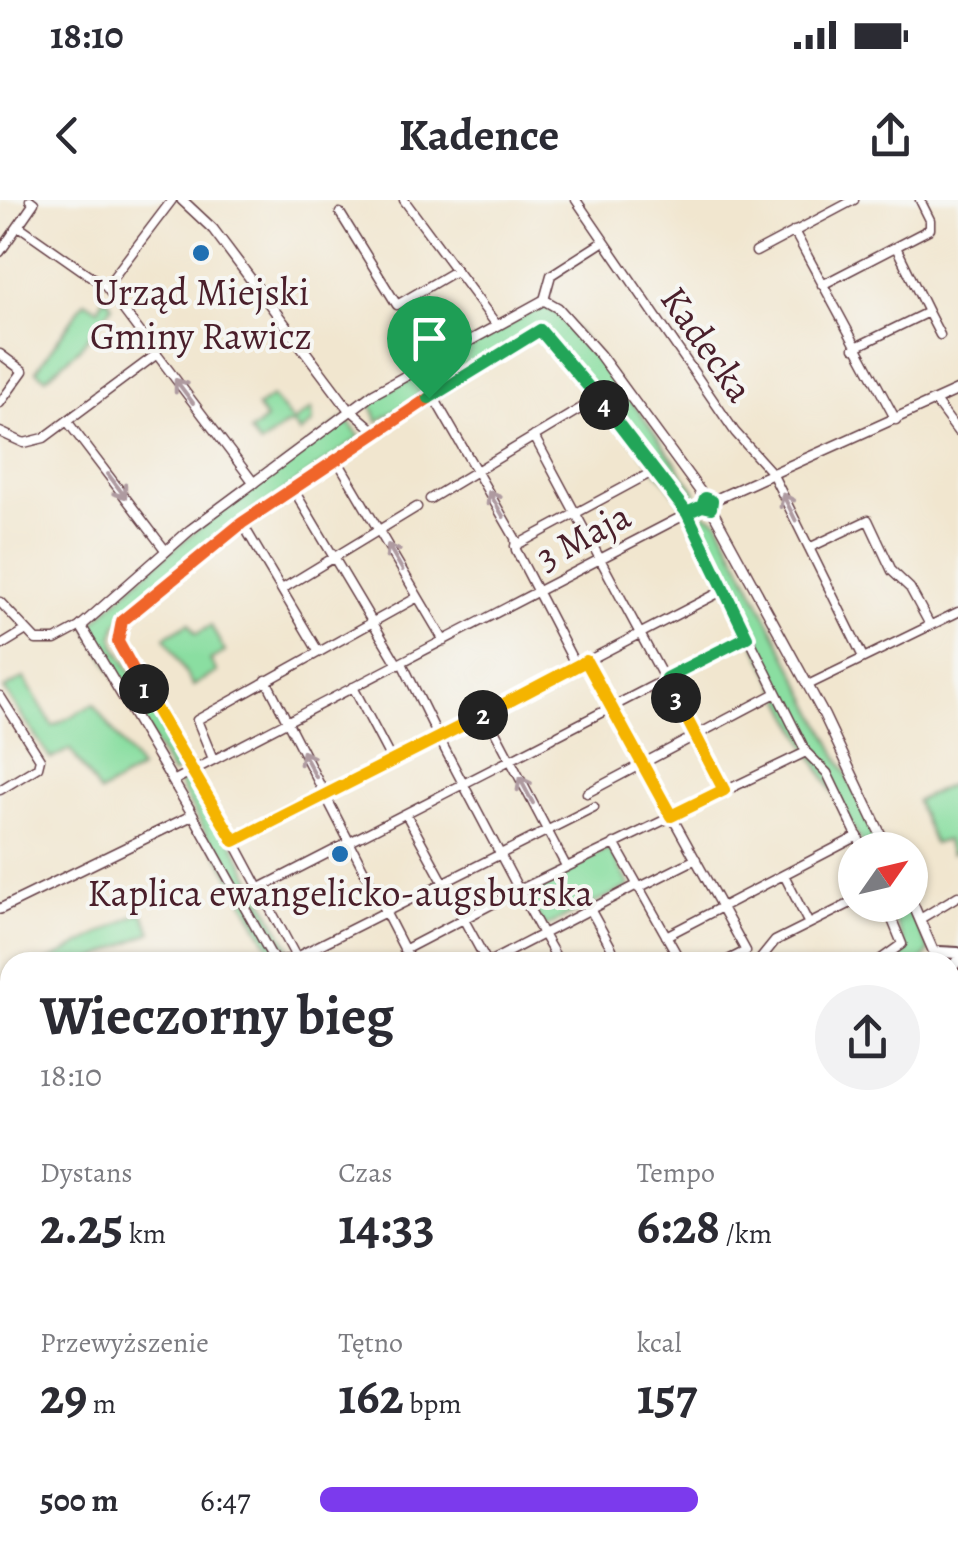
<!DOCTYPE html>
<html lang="pl">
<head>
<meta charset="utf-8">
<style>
  :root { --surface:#fff; --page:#f2f2f3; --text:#2b2b33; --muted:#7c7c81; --accent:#7c3aed }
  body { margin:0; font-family:Alegreya,serif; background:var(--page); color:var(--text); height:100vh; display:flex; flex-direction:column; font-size:38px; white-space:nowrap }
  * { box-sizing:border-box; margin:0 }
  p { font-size:32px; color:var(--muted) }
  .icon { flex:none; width:55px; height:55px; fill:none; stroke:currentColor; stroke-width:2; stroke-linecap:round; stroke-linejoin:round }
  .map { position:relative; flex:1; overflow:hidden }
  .drawer { position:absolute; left:0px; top:752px; width:960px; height:608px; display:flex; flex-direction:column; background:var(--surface); border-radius:30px 30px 0 0; box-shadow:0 2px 8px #0004 }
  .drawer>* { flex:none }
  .needle { width:65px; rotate:56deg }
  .buttons { position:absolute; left:838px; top:632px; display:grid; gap:20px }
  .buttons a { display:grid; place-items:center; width:90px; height:90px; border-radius:50%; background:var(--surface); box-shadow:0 2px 8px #0004; font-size:50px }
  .pin { position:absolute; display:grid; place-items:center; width:85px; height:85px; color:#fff; margin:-102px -42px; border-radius:50% 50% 50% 0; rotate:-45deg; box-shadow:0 0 10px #0007 }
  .pin .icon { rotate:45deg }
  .km { position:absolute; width:50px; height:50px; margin:-25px; border-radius:50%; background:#222; color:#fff; font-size:28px; line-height:50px; text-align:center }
  .round { display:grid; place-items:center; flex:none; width:105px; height:105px; border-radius:52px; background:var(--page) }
  .summary { display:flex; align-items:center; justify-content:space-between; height:170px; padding:0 40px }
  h1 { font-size:55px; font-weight:700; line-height:75px }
  .metrics { display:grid; grid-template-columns:repeat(3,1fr); gap:15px; height:170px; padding:10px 40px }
  .metrics div { display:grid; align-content:center }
  .metrics b { font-size:50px; font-weight:700 }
  .metrics small { font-size:28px; font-weight:400 }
  .metrics p { font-size:28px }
  ul { padding:0 40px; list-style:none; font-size:32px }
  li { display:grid; grid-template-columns:160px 120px 1fr; align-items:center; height:75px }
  li i { height:25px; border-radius:12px; background:var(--accent) }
  .status { display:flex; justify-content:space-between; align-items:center; height:70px; padding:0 50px; background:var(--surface); direction:ltr }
  .status svg { height:28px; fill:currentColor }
  header { display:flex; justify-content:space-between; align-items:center; height:130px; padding:0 40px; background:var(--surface); font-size:45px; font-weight:700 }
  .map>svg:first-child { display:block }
  .green { fill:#8adea1; stroke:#6a7e66; stroke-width:2.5 }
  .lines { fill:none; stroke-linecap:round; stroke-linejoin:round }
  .minor-casing { stroke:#633d44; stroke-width:11 }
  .tertiary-casing { stroke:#633d44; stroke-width:12 }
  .secondary-casing { stroke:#633d44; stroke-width:14 }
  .minor { stroke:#fff; stroke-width:8 }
  .tertiary { stroke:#fff; stroke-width:9 }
  .secondary { stroke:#fff; stroke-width:10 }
  .rail { stroke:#4a1f2b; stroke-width:2.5 }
  .oneway { stroke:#ae9aa0 }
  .split-1-casing { stroke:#fff; stroke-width:20 }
  .split-2-casing { stroke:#fff; stroke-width:20 }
  .split-3-casing { stroke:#fff; stroke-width:20 }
  .split-4-casing { stroke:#fff; stroke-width:20 }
  .split-5-casing { stroke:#fff; stroke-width:20 }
  .split-1 { stroke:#f0652b; stroke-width:12 }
  .split-2 { stroke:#f5b400; stroke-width:12 }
  .split-3 { stroke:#f5b400; stroke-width:12 }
  .split-4 { stroke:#22a559; stroke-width:12 }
  .split-5 { stroke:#22a559; stroke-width:12 }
  .poi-dot { fill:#1f6fb2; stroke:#f6f6f2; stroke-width:4 }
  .labels { text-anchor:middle; stroke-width:8; stroke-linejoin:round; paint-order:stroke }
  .poi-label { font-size:38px; fill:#4a1f2b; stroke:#f6f6f2 }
  .street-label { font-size:38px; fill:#4a1f2b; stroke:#f6f6f2 }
</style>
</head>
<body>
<div class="status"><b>18:10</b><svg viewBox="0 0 49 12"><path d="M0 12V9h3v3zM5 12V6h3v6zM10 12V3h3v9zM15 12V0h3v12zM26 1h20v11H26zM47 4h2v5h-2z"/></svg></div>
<header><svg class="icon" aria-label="back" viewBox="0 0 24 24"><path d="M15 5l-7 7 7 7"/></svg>Kadence<svg class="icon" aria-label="share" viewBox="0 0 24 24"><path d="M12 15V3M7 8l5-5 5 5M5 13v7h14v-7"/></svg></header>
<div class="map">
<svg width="958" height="1358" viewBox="0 0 958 1358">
  <rect width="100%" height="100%" fill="#f6f6f2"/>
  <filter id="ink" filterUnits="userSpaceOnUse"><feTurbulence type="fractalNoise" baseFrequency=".01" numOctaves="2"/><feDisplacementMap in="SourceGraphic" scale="20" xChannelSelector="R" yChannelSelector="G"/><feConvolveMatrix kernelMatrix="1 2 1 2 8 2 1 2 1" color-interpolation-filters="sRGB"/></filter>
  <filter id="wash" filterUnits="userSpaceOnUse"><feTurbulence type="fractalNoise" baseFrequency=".0048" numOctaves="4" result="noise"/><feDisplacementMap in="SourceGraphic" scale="40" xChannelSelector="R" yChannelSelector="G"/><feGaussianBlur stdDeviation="2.25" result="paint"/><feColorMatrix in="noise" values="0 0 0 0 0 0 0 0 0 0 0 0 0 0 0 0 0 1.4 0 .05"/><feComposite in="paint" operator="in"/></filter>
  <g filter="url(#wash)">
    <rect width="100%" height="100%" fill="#f1e6cf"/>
    <path class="green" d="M105 95 112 106 79 149 46 178 36 171 85 101 98 109Z
      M542 104C580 117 667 253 695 291L697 300 685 306 540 126 378 221 369 201Z
      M272 197 293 222 312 209 313 223 300 233 294 225H286L260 245 250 232 266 219 257 207Z
      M345 218 360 237 241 322 117 423 113 437 116 447 186 566 172 574 88 429C165 348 256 285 345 218Z
      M704 313 718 321 885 650H866L809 551 692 319Z
      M189 423 196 434 211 426 225 452 210 460 217 472 193 486 165 437Z
      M24 478 53 526 94 504 140 569 100 593 70 549 51 559 4 489Z
      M190 576 210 602 289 748 287 755 274 756 181 588 179 582Z
      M958 581V651L951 654 946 640 934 644 916 601Z
      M609 648 630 686 543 728 526 691Z
      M888 705H909L929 751 921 762H881L903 750 904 742Z
      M142 712 152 732 88 762H46Z
      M10 948V1098L0 1079V952Z
      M167 1350H382L386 1358H171Z
      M433 1350H583L588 1358H421Z"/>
  </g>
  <g filter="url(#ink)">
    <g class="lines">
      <defs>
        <path id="minor" d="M172 0 106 87 254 283
          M404 0 496 124
          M576 0 735 232 772 273 863 457
          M340 13 397 105 455 71
          M19 26 106 87
          M794 31 896 220
          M0 52 34 3 30 0
          M756 52 854 0
          M822 85 930 29V20L920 0
          M544 100 551 75 601 43
          M928 112 940 135
          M854 148 928 112 896 47
          M0 154 23 171 0 203
          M433 196 515 338 516 350 576 466
          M935 201 958 232
          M353 212 375 231
          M67 221 166 351
          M0 232 24 243 44 238 157 154
          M534 236 724 590
          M336 258 444 441
          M292 287 398 465
          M430 299 598 198
          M242 323 318 451
          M515 346 656 270
          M809 348 868 320 892 371 910 388 930 425
          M282 389 417 307
          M0 402 36 440H55L81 426
          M0 446 23 432
          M586 461 746 751 724 762
          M402 463 439 538 724 390
          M266 480 411 762
          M808 485 958 412
          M353 487 392 561
          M0 496 40 559 38 567 0 590
          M486 514 566 666
          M558 535 747 437
          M213 559 197 520 418 397
          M173 581 702 306
          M587 593 776 493
          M406 614 487 762
          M193 615 275 762
          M234 641 439 538 519 690 404 750
          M614 643 681 762
          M784 675 809 724
          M637 685 543 734 519 690 806 552
          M260 688 553 538
          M638 688 696 659
          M590 709 612 749
          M920 719 958 696
          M666 736 858 636
          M296 757 207 591 121 449 119 427 176 376 292 287 540 131 683 306 806 552 827 573 864 650
          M274 762 296 757 594 607
          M489 762 543 734 559 762
          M758 762 775 741 855 701
          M877 762 902 744 886 705
          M0 821 10 816
          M0 1089 10 1108
          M381 1350 386 1358
          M462 1350 466 1358
          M898 1350 902 1358
          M819 1351 823 1358"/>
        <path id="tertiary" d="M182 0 213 29 347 207
          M712 301 958 190
          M910 697 935 755
          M0 709 193 615 81 426 190 330 373 194 544 100 558 108 600 155 705 298 712 301 711 308 824 515 888 650
          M950 1289 958 1305"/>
        <path id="secondary" d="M933 762 939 752 958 753
          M950 770 958 760
          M0 1220 10 1215"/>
      </defs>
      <use href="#minor" class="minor-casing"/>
      <use href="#tertiary" class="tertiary-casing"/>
      <use href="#secondary" class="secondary-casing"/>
      <use href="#minor" class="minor"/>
      <use href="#tertiary" class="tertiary"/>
      <use href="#secondary" class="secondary"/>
      <path class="rail" d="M0 1108H10
        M950 1117 958 1120"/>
    </g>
    <defs><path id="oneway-shaft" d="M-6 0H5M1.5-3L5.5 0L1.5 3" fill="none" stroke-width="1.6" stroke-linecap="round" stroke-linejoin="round" transform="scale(2.5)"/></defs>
    <g class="oneway">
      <use href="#oneway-shaft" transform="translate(184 191) rotate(-127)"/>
      <use href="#oneway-shaft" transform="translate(117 286) rotate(53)"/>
      <use href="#oneway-shaft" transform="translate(496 304) rotate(-120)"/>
      <use href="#oneway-shaft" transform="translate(789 307) rotate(-116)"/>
      <use href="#oneway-shaft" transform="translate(395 357) rotate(-120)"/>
      <use href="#oneway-shaft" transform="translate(309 564) rotate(-118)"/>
      <use href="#oneway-shaft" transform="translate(526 590) rotate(-118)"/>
    </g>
  </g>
  <g class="lines" filter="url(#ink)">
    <defs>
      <path id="split-1" d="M144 489 118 442 122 421 242 323 429 198"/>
      <path id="split-2" d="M144 489 234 641 483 515"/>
      <path id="split-3" d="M483 515 586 461 671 616 724 590 676 498"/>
      <path id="split-4" d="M604 205 687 313 702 306 711 308 712 301 705 298 702 306 687 313 747 437 666 478 676 498"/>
      <path id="split-5" d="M429 198 540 130 604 205"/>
    </defs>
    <use href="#split-1" class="split-1-casing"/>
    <use href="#split-2" class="split-2-casing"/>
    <use href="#split-3" class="split-3-casing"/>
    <use href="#split-4" class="split-4-casing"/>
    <use href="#split-5" class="split-5-casing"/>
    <use href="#split-1" class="split-1"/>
    <use href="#split-2" class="split-2"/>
    <use href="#split-3" class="split-3"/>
    <use href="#split-4" class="split-4"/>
    <use href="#split-5" class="split-5"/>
  </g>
  <g class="poi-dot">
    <circle cx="201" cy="53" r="10"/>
    <circle cx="340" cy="654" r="10"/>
  </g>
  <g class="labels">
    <g class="poi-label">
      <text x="201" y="105">Urząd Miejski<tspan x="201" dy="44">Gminy Rawicz</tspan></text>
      <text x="340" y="706">Kaplica ewangelicko-augsburska</text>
    </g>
    <g class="street-label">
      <text transform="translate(707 144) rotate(55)" y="13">Kadecka</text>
      <text transform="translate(583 336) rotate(-28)" y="13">3 Maja</text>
    </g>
  </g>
</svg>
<div class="buttons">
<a><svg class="needle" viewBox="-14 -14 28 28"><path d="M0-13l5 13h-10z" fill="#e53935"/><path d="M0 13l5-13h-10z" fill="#7c7c81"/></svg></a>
</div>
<div class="pin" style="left:429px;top:198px;background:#1e9e55"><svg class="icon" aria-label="arrive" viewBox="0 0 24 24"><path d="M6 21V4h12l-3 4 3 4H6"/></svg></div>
<b class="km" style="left:144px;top:489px">1</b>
<b class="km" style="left:483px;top:515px">2</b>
<b class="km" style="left:676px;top:498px">3</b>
<b class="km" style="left:604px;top:205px">4</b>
<section class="drawer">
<div class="summary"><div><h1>Wieczorny bieg</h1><p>18:10</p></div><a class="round"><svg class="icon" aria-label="share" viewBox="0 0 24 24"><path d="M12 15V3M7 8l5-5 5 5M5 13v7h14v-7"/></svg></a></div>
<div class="metrics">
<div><p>Dystans</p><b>2.25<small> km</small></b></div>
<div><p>Czas</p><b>14:33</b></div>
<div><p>Tempo</p><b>6:28<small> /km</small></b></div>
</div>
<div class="metrics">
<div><p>Przewyższenie</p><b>29<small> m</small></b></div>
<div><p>Tętno</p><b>162<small> bpm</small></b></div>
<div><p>kcal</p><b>157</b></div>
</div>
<ul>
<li><b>500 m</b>6:47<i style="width:63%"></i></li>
</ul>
</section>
</div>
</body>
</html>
